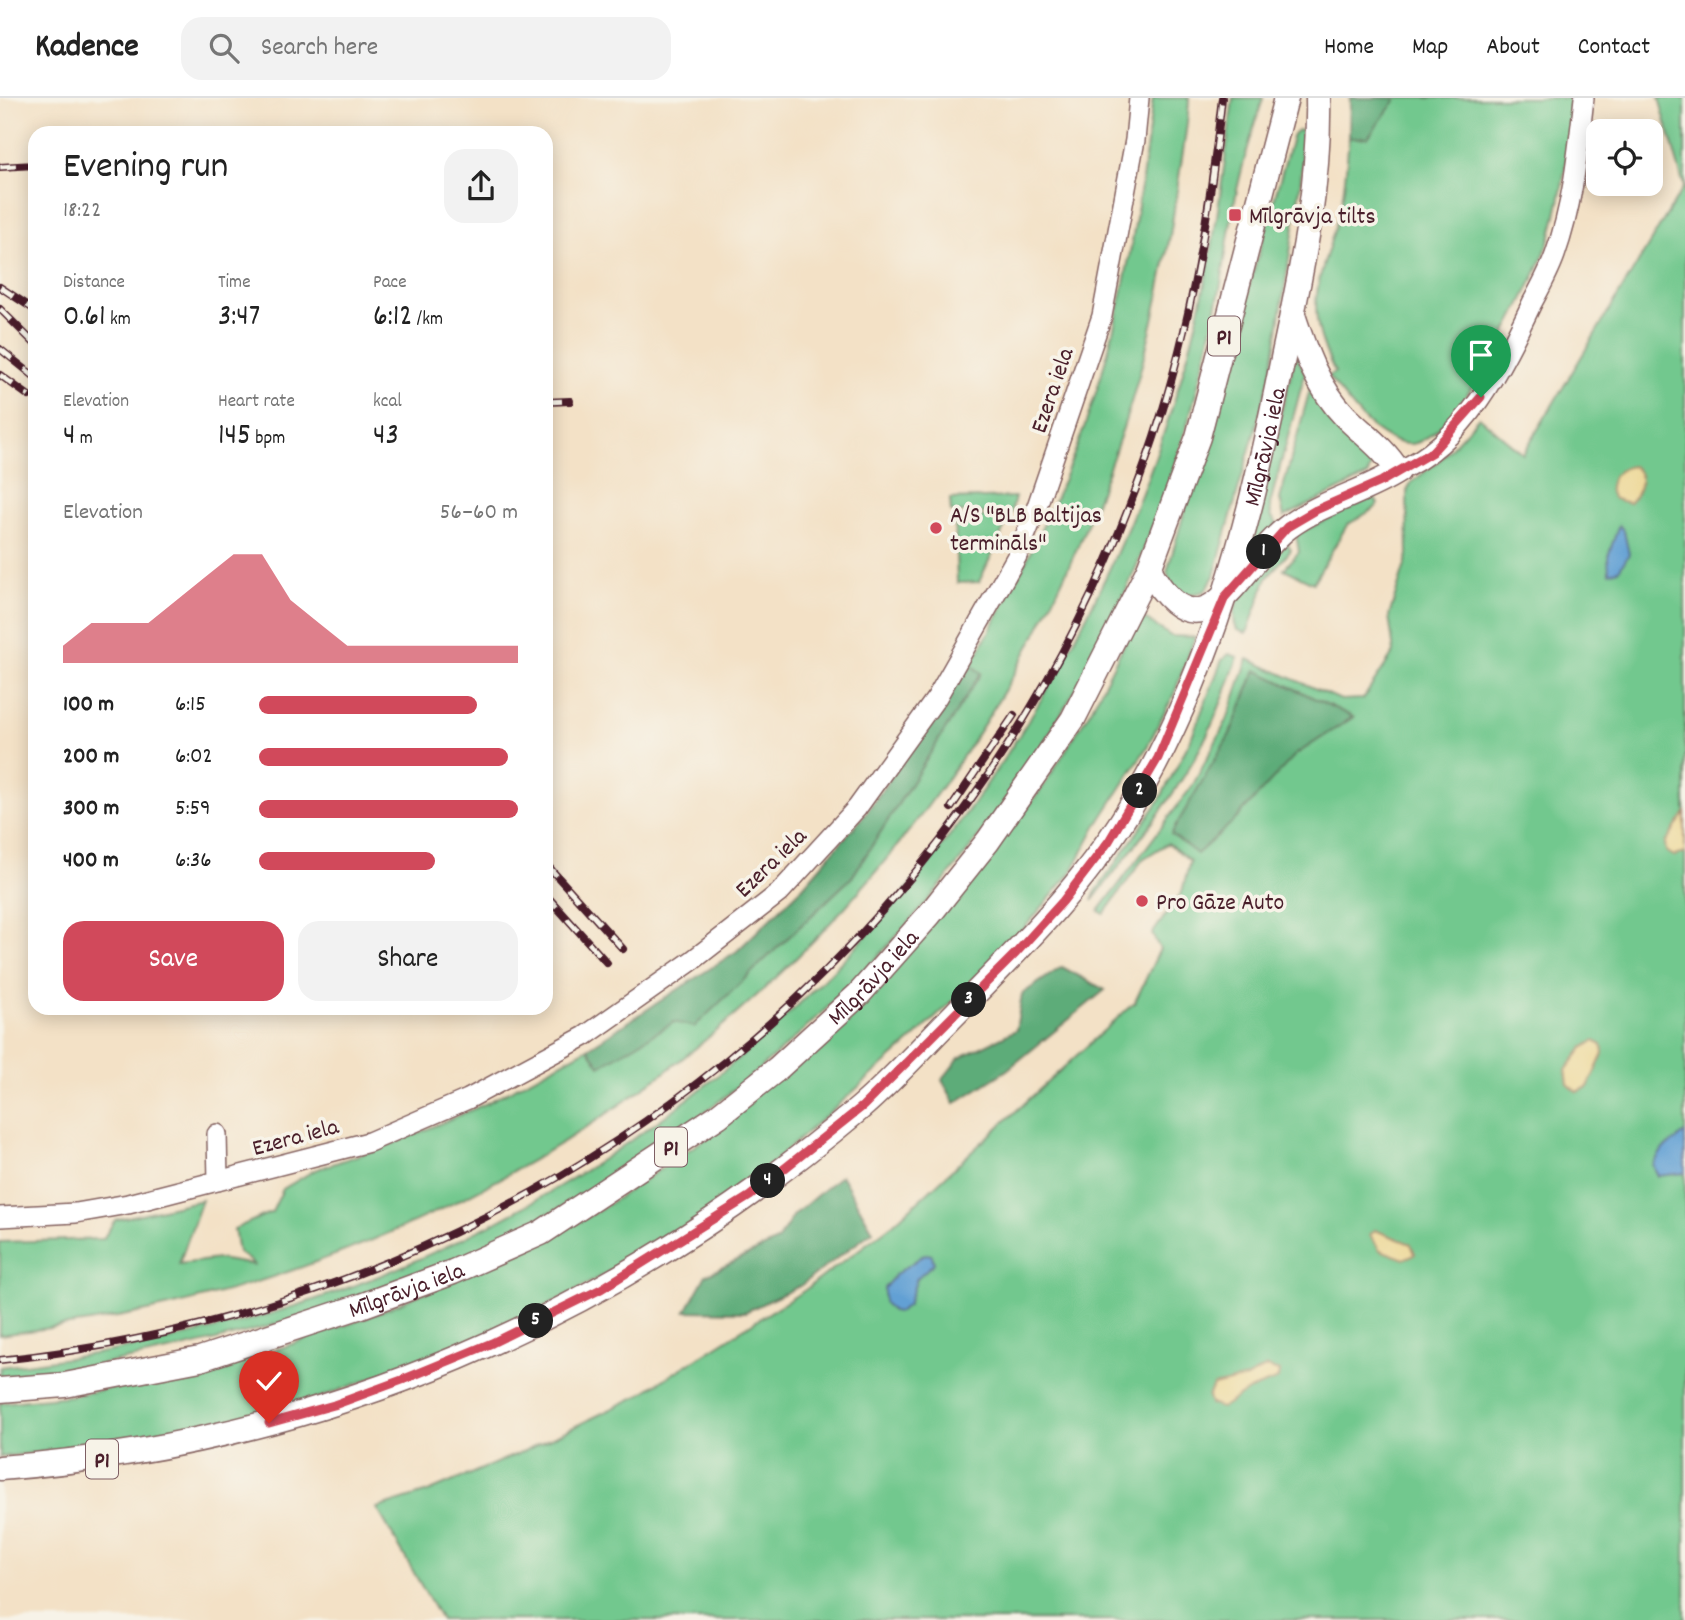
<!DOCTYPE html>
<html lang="en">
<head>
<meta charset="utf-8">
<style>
  :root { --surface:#fff; --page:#f2f2f2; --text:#222; --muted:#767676; --line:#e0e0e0; --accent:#d1495b }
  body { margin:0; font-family:Dekko,sans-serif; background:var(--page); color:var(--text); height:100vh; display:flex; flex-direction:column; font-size:26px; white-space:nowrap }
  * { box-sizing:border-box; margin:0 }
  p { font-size:23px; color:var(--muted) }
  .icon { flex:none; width:38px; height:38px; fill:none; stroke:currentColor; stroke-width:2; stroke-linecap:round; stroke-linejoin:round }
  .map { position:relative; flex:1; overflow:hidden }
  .side { position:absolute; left:28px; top:28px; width:525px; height:889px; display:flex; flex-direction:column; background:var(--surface); border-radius:21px; box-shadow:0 4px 18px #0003 }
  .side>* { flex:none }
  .buttons { position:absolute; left:1586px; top:21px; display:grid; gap:14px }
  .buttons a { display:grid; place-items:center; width:77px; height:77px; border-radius:14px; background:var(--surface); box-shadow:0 4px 18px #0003; font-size:35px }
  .pin { position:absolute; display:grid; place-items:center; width:60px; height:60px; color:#fff; margin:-72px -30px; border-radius:50% 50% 50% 0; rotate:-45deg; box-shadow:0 0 7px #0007 }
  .pin .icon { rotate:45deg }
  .km { position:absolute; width:35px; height:35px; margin:-18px; border-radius:50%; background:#222; color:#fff; font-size:19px; line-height:35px; text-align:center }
  .round { display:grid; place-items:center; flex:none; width:74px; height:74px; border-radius:21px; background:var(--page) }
  .headline { display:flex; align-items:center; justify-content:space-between; height:119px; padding:0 35px }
  h1 { font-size:38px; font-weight:600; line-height:52px }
  .metrics { display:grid; grid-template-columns:repeat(3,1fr); gap:10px; height:119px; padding:7px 35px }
  .metrics div { display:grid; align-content:center }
  .metrics b { font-size:30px; font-weight:600 }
  .metrics small { font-size:19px; font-weight:400 }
  .metrics p { font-size:19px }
  .chart { height:196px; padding:14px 35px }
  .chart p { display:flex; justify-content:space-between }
  .chart svg { width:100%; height:126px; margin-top:7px; fill:var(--accent); opacity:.7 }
  .action { display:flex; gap:14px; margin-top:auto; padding:14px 35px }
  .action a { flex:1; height:80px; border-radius:21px; background:var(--accent); color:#fff; font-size:28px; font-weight:600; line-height:80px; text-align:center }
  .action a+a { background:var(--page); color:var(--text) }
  ul { padding:0 35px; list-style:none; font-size:23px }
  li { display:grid; grid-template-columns:112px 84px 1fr; align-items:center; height:52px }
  li i { height:18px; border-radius:9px; background:var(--accent) }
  header { display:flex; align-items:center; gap:42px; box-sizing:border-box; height:98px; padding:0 35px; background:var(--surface); border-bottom:2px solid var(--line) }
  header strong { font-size:33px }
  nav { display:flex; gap:38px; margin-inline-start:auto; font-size:24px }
  .search { width:490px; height:63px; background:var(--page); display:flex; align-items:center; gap:18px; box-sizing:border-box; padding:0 24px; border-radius:21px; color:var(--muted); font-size:26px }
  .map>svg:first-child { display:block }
  .green { fill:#72c88e; stroke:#5e745c; stroke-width:2; fill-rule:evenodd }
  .forest { fill:#5dac79; stroke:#546652; stroke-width:2 }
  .sand { fill:#eeda9e; stroke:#9c7c64; stroke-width:2 }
  .water { fill:#62a0d4; stroke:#566080; stroke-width:2 }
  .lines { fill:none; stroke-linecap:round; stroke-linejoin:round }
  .minor-casing { stroke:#856361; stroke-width:22 }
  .major-casing { stroke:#856361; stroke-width:27 }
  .minor { stroke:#fff; stroke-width:19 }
  .major { stroke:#fff; stroke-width:24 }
  .rail-casing { stroke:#4a1f2b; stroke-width:8 }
  .rail { stroke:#f7f3e8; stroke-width:5; stroke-dasharray:16; stroke-linecap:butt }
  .route-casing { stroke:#fff; stroke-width:14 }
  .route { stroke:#d1495b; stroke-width:9 }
  .poi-dot { fill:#d1495b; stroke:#f7f3e8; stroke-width:2.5 }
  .labels { text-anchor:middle; stroke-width:7; stroke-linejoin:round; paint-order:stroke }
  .shield { fill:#f7f3e8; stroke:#7e5f64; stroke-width:2 }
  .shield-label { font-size:23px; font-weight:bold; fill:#4a1f2b }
  .poi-label { font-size:24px; fill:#4a1f2b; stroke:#f7f3e8; text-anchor:start }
  .street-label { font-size:24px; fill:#4a1f2b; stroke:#f7f3e8 }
</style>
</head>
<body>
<header>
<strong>Kadence</strong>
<div class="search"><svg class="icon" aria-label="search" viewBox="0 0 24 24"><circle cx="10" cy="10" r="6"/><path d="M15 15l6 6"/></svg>Search here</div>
<nav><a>Home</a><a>Map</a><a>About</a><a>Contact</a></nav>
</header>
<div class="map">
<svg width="1685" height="1522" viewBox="0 0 1685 1522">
  <rect width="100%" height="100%" fill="#f7f3e8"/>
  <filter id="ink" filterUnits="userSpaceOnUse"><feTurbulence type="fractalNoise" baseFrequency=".0143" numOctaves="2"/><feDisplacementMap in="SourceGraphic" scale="14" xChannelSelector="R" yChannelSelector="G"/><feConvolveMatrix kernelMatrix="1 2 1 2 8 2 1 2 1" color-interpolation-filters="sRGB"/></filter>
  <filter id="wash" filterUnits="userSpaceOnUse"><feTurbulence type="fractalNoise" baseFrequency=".00686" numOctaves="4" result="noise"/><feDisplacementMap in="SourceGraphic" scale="28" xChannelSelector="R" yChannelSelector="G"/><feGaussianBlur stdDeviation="1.57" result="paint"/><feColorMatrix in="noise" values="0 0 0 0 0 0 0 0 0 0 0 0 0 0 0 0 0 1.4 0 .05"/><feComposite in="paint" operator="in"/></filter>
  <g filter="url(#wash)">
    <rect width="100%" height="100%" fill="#f3e1c6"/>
    <path class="green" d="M1153 0H1189C1188 31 1181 62 1177 93 1164 183 1145 270 1114 356 967 776 624 1090 194 1202 130 1219 65 1228 0 1237V1144L103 1141 115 1122 202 1102 179 1166 218 1161 255 1167 238 1154 234 1131 272 1114 283 1091 315 1072 397 1044 485 1006 588 950 600 967 674 924 779 848 852 779 981 575 971 567C1014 489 1055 410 1085 327 1123 221 1139 111 1153 0Z
      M1233 0H1263C1256 25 1247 50 1241 75 1231 113 1227 153 1220 191 1206 261 1188 332 1164 399 1055 702 817 973 534 1124 369 1212 184 1258 0 1282V1269C127 1255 255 1227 374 1180 781 1017 1082 659 1193 238 1213 161 1223 79 1233 0Z
      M1395 0H1572C1570 46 1563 93 1551 137 1539 178 1453 351 1407 346 1374 343 1347 302 1328 278L1335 274C1300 206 1321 183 1339 115 1346 91 1346 65 1349 40L1368 39Z
      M1659 0H1685V1522H441L377 1410 428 1394 522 1354 636 1299 805 1192 893 1126 1135 904 1160 851 1152 836 1182 794 1190 763 1168 745 1143 761 1104 816 1099 813 1193 687 1227 622 1248 561 1341 602 1363 601 1394 554 1389 518 1408 457 1407 393 1411 385 1442 360 1479 319 1523 356 1684 88ZM1256 572 1352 620 1295 657 1230 636Z
      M1298 32 1301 33 1304 48 1300 90 1272 272 1214 478 1205 493C1185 500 1172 495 1167 474L1293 36Z
      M1296 256 1305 275 1270 406 1271 418 1277 426 1245 456Z
      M1311 287 1364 349 1371 369 1367 378 1284 419 1280 401Z
      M1015 399 1011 416 951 414 950 401Z
      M1374 399 1378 406 1375 410 1347 427 1313 485 1284 471 1299 454 1296 436Z
      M977 418 1008 422 979 484 957 485 955 421Z
      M1287 444 1291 452 1267 480 1247 535 1237 532C1222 500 1268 466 1287 444Z
      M1139 517 1171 538 1195 539 1174 596 1147 649 1095 730 1071 775 1004 854 914 940 771 1066 698 1122 572 1195 479 1240 292 1310 169 1339 0 1359V1305L69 1298 156 1282 255 1259 366 1220 554 1138 600 1112 705 1041 963 793 1043 689 1092 610Z
      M1229 556 1238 559C1228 586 1219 614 1206 639 1176 699 1133 750 1092 803L1095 795 1159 703 1190 643 1222 562Z"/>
    <path class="forest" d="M1350 0H1395V3L1368 39 1349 40Z
      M971 567 981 575 852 779 694 929 674 924 600 968 588 950 737 853 799 793 863 719Z
      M1256 572 1353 619 1295 657 1237 720 1197 756 1171 736 1230 636Z
      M1062 869 1105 892 1007 972 955 1005 942 982 959 960 1016 932 1022 896Z
      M841 1077 873 1133 800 1188 745 1214 686 1213 706 1177 777 1143 794 1117Z"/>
    <path class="sand" d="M1633 368C1647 378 1640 395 1629 405L1614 401 1610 395C1608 381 1619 369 1633 368Z
      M1685 715V755L1674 758 1666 753 1665 745Z
      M1594 943 1602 947 1603 956 1588 989 1577 994 1568 986 1566 972 1583 950Z
      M1375 1132 1411 1146 1415 1156 1404 1161 1380 1152 1370 1137Z
      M1267 1269 1279 1273 1278 1281 1250 1292 1221 1310 1210 1306 1208 1298 1213 1288 1246 1280Z"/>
    <path class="water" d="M1619 427 1624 433 1629 456 1619 472 1609 475 1608 458Z
      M1685 1035V1075L1658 1078 1653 1067 1663 1051Z
      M925 1156 932 1157 934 1165 917 1180 908 1207 898 1214 892 1213 884 1205V1190L896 1176Z"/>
  </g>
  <g filter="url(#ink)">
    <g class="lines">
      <defs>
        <path id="minor" d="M1398 373C1465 345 1502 268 1532 205 1540 190 1549 174 1555 157 1573 107 1578 53 1584 0
          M217 1036 218 1083
          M0 1119 76 1115 128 1106 369 1044 468 1001 585 938 693 862 779 795 857 710 937 599 1017 458 1035 414 1102 218 1135 42 1139 0"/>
        <g id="major">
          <path d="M1149 471C1204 571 1241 464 1288 429 1321 404 1364 395 1398 373 1384 350 1364 337 1345 318 1318 290 1305 254 1293 217"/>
          <path id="s1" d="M0 1292 65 1287 200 1261 361 1208 453 1174 541 1135 718 1018 777 971 859 896 929 817 988 743 1073 621 1149 471 1198 339 1286 0"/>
          <path id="s2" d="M0 1370C324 1345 611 1220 859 1011 893 982 924 947 956 915 1018 852 1080 791 1127 715 1209 583 1251 422 1281 270 1300 178 1320 94 1318 0"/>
        </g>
      </defs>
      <use href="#minor" class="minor-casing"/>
      <use href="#major" class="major-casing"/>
      <use href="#minor" class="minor"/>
      <use href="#major" class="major"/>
      <defs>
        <path id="rail" d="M0 69 35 67
          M0 189 35 212
          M0 211 35 246
          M0 251 35 279
          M0 277 29 298
          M546 304 570 303
          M951 710 1014 617
          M546 766 623 851
          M546 797 607 865
          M0 1262C545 1205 1002 838 1163 311 1194 209 1211 105 1222 0"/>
      </defs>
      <use href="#rail" class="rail-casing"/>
      <use href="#rail" class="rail"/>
    </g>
  </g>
  <g class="lines" filter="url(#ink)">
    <defs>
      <path id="route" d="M269 1325 334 1307 402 1282 492 1245 601 1191 750 1098 863 1008 1016 855 1063 803 1109 743 1158 660 1225 499 1287 429 1316 412 1382 383 1432 354 1481 299"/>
    </defs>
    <use href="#route" class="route-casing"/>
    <use href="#route" class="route"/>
  </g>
  <g class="poi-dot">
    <rect x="1228" y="110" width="14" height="14" rx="3.5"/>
    <circle cx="936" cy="430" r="7"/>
    <circle cx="1142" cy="803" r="7"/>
  </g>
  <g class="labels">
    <g class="shield">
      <rect x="1208" y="218.5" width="32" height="39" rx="5"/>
      <rect x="655" y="1029.5" width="32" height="39" rx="5"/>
      <rect x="86" y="1341.5" width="32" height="39" rx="5"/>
    </g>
    <g class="shield-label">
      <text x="1224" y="246">P1</text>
      <text x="671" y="1057">P1</text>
      <text x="102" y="1369">P1</text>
    </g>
    <g class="poi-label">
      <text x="1249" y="125">Mīlgrāvja tilts</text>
      <text x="950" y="424">A/S "BLB Baltijas<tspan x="950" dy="28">termināls"</tspan></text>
      <text x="1156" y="811">Pro Gāze Auto</text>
    </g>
    <g class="street-label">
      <text transform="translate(1051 292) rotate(-71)" y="8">Ezera iela</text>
      <text dy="8" stroke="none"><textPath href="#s2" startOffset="1740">Mīlgrāvja iela</textPath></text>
      <text transform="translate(770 764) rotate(-44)" y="8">Ezera iela</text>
      <text dy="8" stroke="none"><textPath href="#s1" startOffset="987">Mīlgrāvja iela</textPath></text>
      <text transform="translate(295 1038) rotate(-15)" y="8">Ezera iela</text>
      <text dy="8" stroke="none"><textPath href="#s1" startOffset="420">Mīlgrāvja iela</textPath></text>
    </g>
  </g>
</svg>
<div class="buttons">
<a><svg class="icon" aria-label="locate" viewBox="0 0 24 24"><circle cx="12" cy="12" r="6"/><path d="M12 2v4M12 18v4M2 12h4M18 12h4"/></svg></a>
</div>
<div class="pin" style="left:1481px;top:299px;background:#1e9e55"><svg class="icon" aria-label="arrive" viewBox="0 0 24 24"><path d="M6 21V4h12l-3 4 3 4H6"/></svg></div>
<div class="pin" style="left:269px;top:1325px;background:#d93025"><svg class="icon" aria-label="check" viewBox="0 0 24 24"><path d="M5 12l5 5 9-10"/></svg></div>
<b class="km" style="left:1264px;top:454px">1</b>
<b class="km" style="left:1140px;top:693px">2</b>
<b class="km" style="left:969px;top:902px">3</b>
<b class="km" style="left:768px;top:1083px">4</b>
<b class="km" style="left:536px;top:1223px">5</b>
<section class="side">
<div class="headline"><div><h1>Evening run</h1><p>18:22</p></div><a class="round"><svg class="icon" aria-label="share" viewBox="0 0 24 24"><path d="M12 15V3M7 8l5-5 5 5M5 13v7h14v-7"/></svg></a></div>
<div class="metrics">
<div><p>Distance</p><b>0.61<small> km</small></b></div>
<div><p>Time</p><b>3:47</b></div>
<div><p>Pace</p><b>6:12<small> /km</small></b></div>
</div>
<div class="metrics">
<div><p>Elevation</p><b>4<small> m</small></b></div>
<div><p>Heart rate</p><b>145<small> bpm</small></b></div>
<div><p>kcal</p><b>43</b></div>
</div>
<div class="chart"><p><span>Elevation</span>56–60 m</p>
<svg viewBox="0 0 160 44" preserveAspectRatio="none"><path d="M0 44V38L10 30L20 30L30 30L40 22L50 14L60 6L70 6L80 22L90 30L100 38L110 38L120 38L130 38L140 38L150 38L160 38V44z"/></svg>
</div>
<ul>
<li><b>100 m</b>6:15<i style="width:84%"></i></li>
<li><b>200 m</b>6:02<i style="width:96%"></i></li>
<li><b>300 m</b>5:59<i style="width:100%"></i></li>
<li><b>400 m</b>6:36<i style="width:68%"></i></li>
</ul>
<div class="action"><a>Save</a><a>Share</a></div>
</section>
</div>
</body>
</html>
